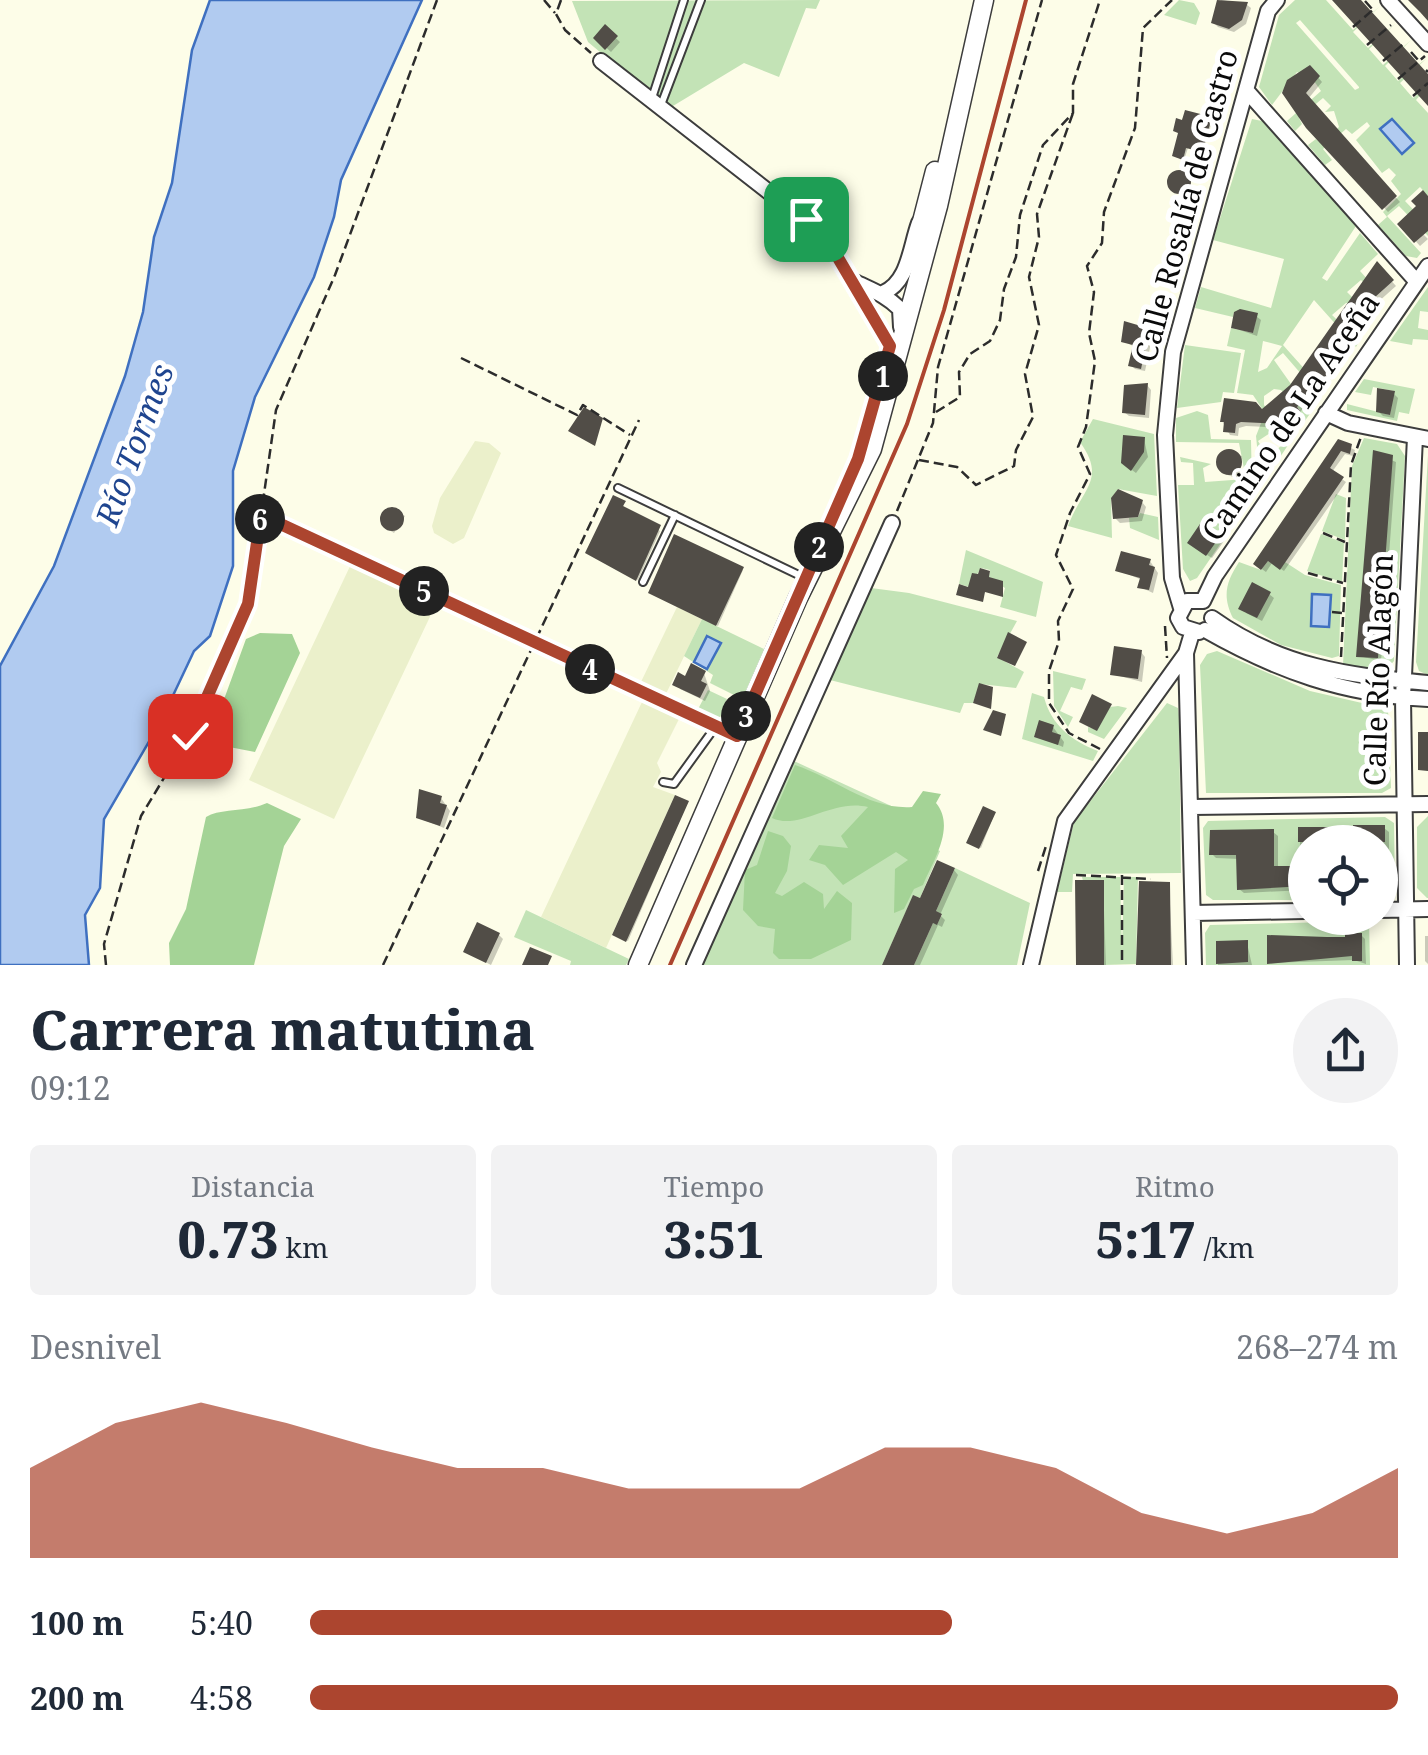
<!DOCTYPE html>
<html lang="es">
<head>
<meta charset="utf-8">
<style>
  :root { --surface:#fff; --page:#f2f2f3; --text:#1f2937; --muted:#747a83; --accent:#ac452f }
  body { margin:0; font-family:"Noto Serif",serif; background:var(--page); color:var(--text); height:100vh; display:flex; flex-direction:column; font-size:38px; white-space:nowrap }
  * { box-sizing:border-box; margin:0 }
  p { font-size:32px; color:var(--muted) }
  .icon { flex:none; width:55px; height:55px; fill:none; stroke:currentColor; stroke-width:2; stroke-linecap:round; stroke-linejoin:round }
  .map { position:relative; height:965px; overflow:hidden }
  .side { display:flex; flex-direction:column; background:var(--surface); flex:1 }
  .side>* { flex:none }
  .fabs { position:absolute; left:1288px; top:825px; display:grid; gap:20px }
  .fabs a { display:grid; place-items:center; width:110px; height:110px; border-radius:50%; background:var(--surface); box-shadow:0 5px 15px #0003; font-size:50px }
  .pin { position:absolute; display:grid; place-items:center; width:85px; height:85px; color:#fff; margin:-42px; border-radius:20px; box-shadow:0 5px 15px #0006 }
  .km { position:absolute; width:50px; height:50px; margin:-25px; border-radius:50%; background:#222; color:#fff; font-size:28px; line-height:50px; text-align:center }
  .round { display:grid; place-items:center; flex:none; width:105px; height:105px; border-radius:52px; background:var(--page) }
  .summary { display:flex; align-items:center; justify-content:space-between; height:170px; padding:0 30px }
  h1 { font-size:55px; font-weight:800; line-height:75px }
  .figures { display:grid; grid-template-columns:repeat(3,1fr); gap:15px; height:170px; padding:10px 30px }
  .figures div { display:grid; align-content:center; border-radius:10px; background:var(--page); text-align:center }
  .figures b { font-size:50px; font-weight:800 }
  .figures small { font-size:28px; font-weight:400 }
  .figures p { font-size:28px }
  .chart { height:280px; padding:20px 30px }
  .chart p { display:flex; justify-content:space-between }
  .chart svg { width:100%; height:180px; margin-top:10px; fill:var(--accent); opacity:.7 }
  ul { padding:0 30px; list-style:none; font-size:32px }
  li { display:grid; grid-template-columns:160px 120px 1fr; align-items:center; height:75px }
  li i { height:25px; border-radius:12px; background:var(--accent) }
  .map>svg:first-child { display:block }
  .farmland { fill:#ebf0cb }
  .green { fill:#c3e3b6; fill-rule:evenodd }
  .forest { fill:#a4d396 }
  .water { fill:#b1cbf0; stroke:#3f70c0; stroke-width:2.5 }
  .shadow { fill:#0003 }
  .building { fill:#514d47 }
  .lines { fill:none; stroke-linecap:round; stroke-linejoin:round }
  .service-casing { stroke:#3d3d3d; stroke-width:10 }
  .minor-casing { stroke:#3d3d3d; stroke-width:18 }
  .tertiary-casing { stroke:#3d3d3d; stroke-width:21 }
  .path { stroke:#2c2c2c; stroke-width:2.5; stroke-dasharray:10 5; stroke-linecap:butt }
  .service { stroke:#fff; stroke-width:6 }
  .minor { stroke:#fff; stroke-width:14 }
  .tertiary { stroke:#fff; stroke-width:18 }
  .rail { stroke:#ac452f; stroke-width:4 }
  .route-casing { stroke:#fff; stroke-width:20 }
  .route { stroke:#ac452f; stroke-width:12 }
  .labels { text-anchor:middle; stroke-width:10; stroke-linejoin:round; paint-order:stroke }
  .street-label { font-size:30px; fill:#0a0a0a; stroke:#fff }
  .water-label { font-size:32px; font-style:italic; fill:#1f458f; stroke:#fff }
</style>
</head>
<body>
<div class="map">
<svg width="1428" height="965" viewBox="0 0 1428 965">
  <rect width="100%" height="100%" fill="#fdfde8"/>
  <path class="farmland" d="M475 441 489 443 501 453 464 538 453 544 434 533 432 526 440 498Z
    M352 562 437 602 334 819 249 780Z
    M677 607 702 619 664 698 639 686Z
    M642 702 679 719 657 763 661 772 653 787 675 795 606 948 541 917Z"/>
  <path class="green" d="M820 0 816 9 806 8 779 77 744 63 668 109 588 42 572 1Z
    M1179 0 1194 3 1200 13 1196 25 1164 15Z
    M1295 0H1326L1353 30 1380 6 1353 32 1368 48 1396 23 1369 49 1383 65 1411 40 1385 66 1398 81 1427 58 1400 83 1413 98 1428 86 1416 100 1428 113V196L1420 187 1405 201 1428 225V236L1399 206 1387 216 1421 253 1417 258 1406 256 1378 225 1387 217 1383 212 1401 194 1391 181 1396 175 1389 168 1382 173 1356 140 1370 126 1367 122 1352 134 1346 129 1323 149 1332 160 1325 165 1308 145 1316 139 1321 143 1339 127 1334 111 1325 112 1331 106 1323 98 1299 118 1302 124 1295 131 1287 121 1321 91 1314 81 1297 72 1272 105 1259 87 1279 15ZM1300 20 1359 87V88L1355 90 1296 23Z
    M1252 119 1262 121 1356 226 1322 278 1327 281 1360 233 1378 254 1360 271 1369 281 1366 285 1361 280 1347 292 1374 319 1371 324 1354 304 1346 303 1332 315 1359 341 1356 347 1314 300 1283 345 1325 392 1321 397 1283 353 1274 360 1303 401 1316 405 1302 425 1297 421 1300 410 1281 390 1274 389 1264 396V405L1292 439 1269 474V456L1287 441 1276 429 1258 441 1266 454 1259 466 1256 436 1265 413 1253 395 1237 393 1245 350 1227 346 1231 328 1253 333 1257 314 1234 312 1233 317 1195 308 1201 287 1271 308 1284 259 1213 240ZM1263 341 1282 346 1267 368 1258 372Z
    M1428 287V312L1420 311 1418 328 1428 330V340L1413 339 1412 345 1390 341Z
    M1185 345 1241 353 1234 393 1223 392 1221 402 1177 408Z
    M1364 379 1415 389 1409 414 1399 412 1397 421 1347 410V404L1390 415 1394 391 1373 387 1371 395 1355 392Z
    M1197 411 1208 415 1211 439 1251 440 1252 489H1258L1197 578 1190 581 1183 569 1178 485H1194L1193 463 1181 462 1180 457 1211 464 1203 468 1205 482 1246 479 1239 443 1176 442V418Z
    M1093 419 1154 434 1157 496 1118 489 1111 499 1112 538 1068 526C1082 488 1107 480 1080 442Z
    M1364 438 1397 444 1405 456 1394 661 1386 670 1343 665 1352 466Z
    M1428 455V675L1419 671 1416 662Z
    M1336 494 1346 498 1345 540 1322 531Z
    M1140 513 1158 517 1159 540 1130 528 1129 518 1138 517Z
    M1321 534 1344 543 1342 582 1307 571Z
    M966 550 1043 582 1036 617 1000 607 1005 588 989 577 990 570 981 568 969 587 959 584Z
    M1268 561 1280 569 1285 562 1305 575 1341 585 1339 656 1332 658 1281 645 1233 618C1222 596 1226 582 1239 562L1261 570Z
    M871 588 909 593 1017 621 997 657 1024 672 1016 688 980 684 973 703H964L960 713 830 680Z
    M702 619 766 650 744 700 710 683 713 675 684 656Z
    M1217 651 1310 691 1388 709 1391 788 1382 793H1206L1200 665 1207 654Z
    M1053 671 1086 679 1082 690 1071 687 1060 711 1073 717 1068 727 1054 706Z
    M708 690 727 699 718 723 696 713Z
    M1032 693 1044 697C1051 725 1072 741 1098 751L1093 761 1022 739Z
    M1167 703 1178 708 1179 715 1181 873 1073 874 1072 892H1057L1074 822Z
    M1118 706 1127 708 1104 739 1088 732V727L1097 730 1110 707Z
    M794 761 928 823 926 845 940 851 920 898 913 896 882 965H702Z
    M1428 816V898H1427L1417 888V827Z
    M1385 817 1394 823 1395 891 1390 897 1380 899V842H1305V900H1213L1206 895 1203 828 1208 821Z
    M955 868 1030 903 1017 965H914L933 923 937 924 942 915 936 911Z
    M1082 877H1120L1122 950 1124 877H1138L1136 964 1104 965Z
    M526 910 629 959 626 965H570L571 961 514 937Z
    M1369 921 1370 965H1206L1205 933 1210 925Z"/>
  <path class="forest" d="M260 633 292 634 300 653 255 752 224 746 211 735 246 639Z
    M795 765C835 778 869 810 912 807L923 791 941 794 936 803C956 827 933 861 923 885L914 889 904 909 894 913 895 869 908 860 896 852 843 885 825 865 809 860 819 845 848 848 841 836 868 807C832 798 800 831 772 818Z
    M267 803 301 819 284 846 254 965H170L169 943 186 909 206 817C221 808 245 813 267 803Z
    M768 831 783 836 791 846 787 871 775 893 782 896 804 882 823 894 824 909 837 891 852 903 851 940 811 959H779L773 953 775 929 758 926 743 910 745 870 757 865Z"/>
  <path class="water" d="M210 0H422L341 180 334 217 314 277 255 397 233 471V566L210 636 194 651 161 721 104 819 100 888 85 915 89 965H0V666L54 566 125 376 143 312 154 237 172 183 192 50Z
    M1392 119 1414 143 1402 154 1380 129Z
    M1312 594 1331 595 1329 627 1311 626Z
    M707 636 721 643 707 669 694 662Z"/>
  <path class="shadow" d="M1221 0 1246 4 1251 8 1246 24 1234 32 1218 27 1214 23Z
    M605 28 620 42 611 52 596 38Z
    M1310 68 1322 82 1308 99 1400 202 1388 212 1315 133 1284 93Z
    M1186 112 1212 121 1203 152 1188 148 1184 160 1176 157 1181 133 1176 131Z
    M1173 172 1190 179 1191 193 1169 188Z
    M1428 199V230L1423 234 1428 239 1420 246 1400 224Z
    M1377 265 1396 286 1377 303 1381 308 1360 326 1365 331 1329 371 1334 376 1299 413 1302 416 1289 428 1246 426 1239 428 1238 436 1230 435 1222 421 1262 412 1292 387Z
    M1256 316 1261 320 1257 336 1234 328Z
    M1157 333 1159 345 1151 343 1145 371 1135 369 1131 365 1135 347 1123 341Z
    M1147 385 1151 390 1149 418 1129 416 1124 412Z
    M1394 394 1398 398 1394 418 1383 416 1378 411Z
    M1144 439 1148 457 1136 473 1128 467Z
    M1339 442 1355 450 1353 456 1345 454 1332 472 1346 482 1284 571 1272 563 1266 572 1259 567Z
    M1221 452 1242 456 1239 479 1222 473Z
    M1374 453 1396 462 1381 661 1359 656Z
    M1142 502 1146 507 1142 521 1120 523 1115 518Z
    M624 503 623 509 660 531 638 580 589 553Z
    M389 508 405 516 394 533 381 525Z
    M1220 537 1224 541 1212 558 1194 547Z
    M1150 561 1158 573 1153 593 1140 587 1142 580 1118 570Z
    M743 570 718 626 652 594Z
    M1269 594 1274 598 1262 621 1246 613Z
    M1141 652 1145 657 1142 682 1112 674Z
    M704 673 710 691 705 701 680 689 686 679Z
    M1053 727 1064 742 1063 747 1037 736Z
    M441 798 450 811 444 828 419 818Z
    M687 803 628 941 616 936Z
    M994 815 981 848 971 844Z
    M1356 828H1384L1389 832V890H1380V842H1356Z
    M1300 830H1329L1333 834V842H1305V890L1244 893 1239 889V859L1216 858 1212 854 1273 832 1278 836V869H1300Z
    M954 870 958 875 940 915 945 920 942 927 938 925 920 965H884L921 901Z
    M1103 883 1106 965H1078Z
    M1169 884 1173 965H1139Z
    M499 935 503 939 491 965 466 952Z
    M1361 935 1365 939 1366 964 1354 960 1270 963 1327 940Z
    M1425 936H1428V964L1425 961Z
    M1247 943 1252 965H1218V944Z"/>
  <path class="building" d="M1217 0 1248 2 1242 20 1229 29 1211 23Z
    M1332 0H1361L1399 42 1428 74V106Z
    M1408 0H1428V21L1420 12Z
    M605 24 618 36 605 50 593 38Z
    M1310 65 1320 76 1306 93 1397 196 1382 210 1306 128 1282 93 1287 80Z
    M1185 110 1212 117 1202 152 1186 148 1183 160 1172 156 1178 133 1173 131 1176 118 1182 120Z
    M1167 182a12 12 0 1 1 24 0a12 12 0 1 1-24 0Z
    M1423 190 1428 196V231L1414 243 1397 224 1416 206 1411 201Z
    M1377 261 1394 280 1374 298 1378 303 1358 321 1363 325 1343 343 1347 348 1327 365 1332 370 1297 407 1300 411 1285 424 1241 422 1236 424 1235 433 1223 432 1224 422H1220L1224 398 1256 402 1262 409 1290 385Z
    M1240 309 1258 313 1253 333 1231 328 1234 312Z
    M1124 321 1158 331 1155 343 1147 341 1141 369 1128 366 1133 345 1121 342Z
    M1148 383 1145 415 1122 413 1124 385Z
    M1377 388 1395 391 1390 415 1376 412Z
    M584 407 603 418 595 446 568 431Z
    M1123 435 1145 437 1144 452 1131 471 1121 463Z
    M1338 439 1352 444 1350 454 1341 451 1330 468 1344 477 1280 570 1268 561 1261 570 1253 564Z
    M1216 462a13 13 0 1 1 26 0a13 13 0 1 1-26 0Z
    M1373 450 1393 455 1378 658 1356 657Z
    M1118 489 1143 500 1138 517 1113 519 1111 498Z
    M613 495 626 501 623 506 661 525 636 581 585 553Z
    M380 519a12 12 0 1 1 24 0a12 12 0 1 1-24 0Z
    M1202 521 1221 535 1206 556 1187 543Z
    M674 534 744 567 716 626 648 593Z
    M1121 551 1151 559 1149 565 1155 567 1149 590 1137 588 1140 578 1115 571Z
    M980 568 990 571 989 577 1003 581V597L985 592 983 602 956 595 959 584 968 587 972 573 978 574Z
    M1252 582 1271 592 1257 618 1238 609Z
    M1008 632 1027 642 1015 666 997 658Z
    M1114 646 1142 650 1138 679 1110 675Z
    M691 663 706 671 701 681 707 684 700 698 672 685 678 672 685 676Z
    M979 683 993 687 991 709 973 703Z
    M1092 694 1112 704 1097 731 1079 722Z
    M993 710 1006 714 1001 736 983 730Z
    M1039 720 1054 725 1052 732 1061 735 1058 745 1034 737Z
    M1418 732H1428V771L1418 770Z
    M419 789 442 796 440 803 447 805 440 826 416 818Z
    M675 795 689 801 626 942 612 935Z
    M983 806 996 812 979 849 966 843Z
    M1353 825H1385V842H1353Z
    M1298 827H1330V842H1298Z
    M1274 829V866H1305V886L1237 890 1236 855H1209L1210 830Z
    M937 860 955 868 936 911 942 914 937 925 933 923 914 965H882L913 895 920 898Z
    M1075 880H1104V965H1076Z
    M1139 881 1170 882 1171 965H1136Z
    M477 922 500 933 486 963 463 952Z
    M1345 933H1362V961H1352V956L1267 964V935L1327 937H1345Z
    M1248 940V962L1216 964V941Z
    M530 947 552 956 548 965H522Z"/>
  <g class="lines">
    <defs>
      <path id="service" d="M652 98 684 0
        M661 105 701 0
        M618 488 807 579
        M643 582 675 515
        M663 782 674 784 716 726"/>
      <path id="minor" d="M1388 0 1428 44
        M601 61 824 235 890 346
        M1246 90 1417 282
        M853 281C871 290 885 294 900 309L901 327
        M883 293C909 282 910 247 919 223
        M1326 413 1348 423 1428 439
        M1203 601 1215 576 1428 266
        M1181 608 1172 578 1165 435 1173 352 1268 11 1277 0
        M1212 618C1281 667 1346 675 1428 683
        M1205 630C1277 671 1344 695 1428 699
        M1199 632 1183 627 1178 618 1187 601H1203
        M1186 653 1194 965
        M1192 807 1428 804
        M1380 910 1428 909
        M1193 913 1305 911
        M694 965 892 523
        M1031 965 1065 821 1186 653 1192 633
        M1407 965 1403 698 1415 437"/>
      <path id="tertiary" d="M919 233 935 171
        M638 965 798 598 872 449 938 206 984 0"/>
    </defs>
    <use href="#service" class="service-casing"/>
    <use href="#minor" class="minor-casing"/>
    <use href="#tertiary" class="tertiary-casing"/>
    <path class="path" d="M437 0 335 275 276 410 261 515 706 722
      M544 0 555 13
      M561 0 556 14 565 30 591 53
      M1365 1 1373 10
      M1353 27 1375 8
      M1367 45 1391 25
      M1411 52 1419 61
      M1383 61 1406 42
      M1426 70 1428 72
      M1398 79 1425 56
      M1413 96 1428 83
      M461 358 577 415 583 405 630 435
      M936 412 960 397 959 372 970 354 990 341 1000 320 1004 289 1016 257 1020 215 1043 145 1073 113V84L1100 0
      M919 460 957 467 976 485 1014 466 1016 450 1033 417 1025 374 1039 325 1029 277 1039 237 1037 214 1073 113
      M897 511 933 423 938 367 1042 0
      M1323 533 1345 542
      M1308 573 1343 583
      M1332 612 1342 613
      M1165 626 1167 658
      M1341 657 1351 465 1361 437
      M1100 749 1069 733 1049 703V671L1059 641 1058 621 1073 589 1056 555 1070 513 1090 474 1078 447 1086 427 1095 361 1089 333 1094 292 1087 266 1102 243 1104 212 1135 128 1143 28 1172 0
      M1038 871 1046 846
      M1076 875 1151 879
      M1122 875V965
      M1312 920H1369
      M106 965 104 944 141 816 190 735 241 626 257 566 261 517
      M383 965 639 420"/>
    <use href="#service" class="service"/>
    <use href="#minor" class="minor"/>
    <use href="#tertiary" class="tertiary"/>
    <path class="rail" d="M670 965 907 424 944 310 1026 0"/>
  </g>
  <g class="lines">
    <defs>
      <path id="route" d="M190 736 248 604 261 515 737 736 858 459 890 346 824 234 806 219"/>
    </defs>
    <use href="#route" class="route-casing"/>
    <use href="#route" class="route"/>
  </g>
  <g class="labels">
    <g class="street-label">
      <text transform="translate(1187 206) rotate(-75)" y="10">Calle Rosalía de Castro</text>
      <text transform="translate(1291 417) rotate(-56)" y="10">Camino de La Aceña</text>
      <text transform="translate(1379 670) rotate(-88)" y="10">Calle Río Alagón</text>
    </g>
    <g class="water-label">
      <text transform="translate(135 445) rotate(-70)" y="11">Río Tormes</text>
    </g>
  </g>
</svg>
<div class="fabs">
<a><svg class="icon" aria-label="locate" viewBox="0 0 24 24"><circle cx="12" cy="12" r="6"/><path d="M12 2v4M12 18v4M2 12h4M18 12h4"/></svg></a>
</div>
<div class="pin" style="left:806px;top:219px;background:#1e9e55"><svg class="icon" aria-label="arrive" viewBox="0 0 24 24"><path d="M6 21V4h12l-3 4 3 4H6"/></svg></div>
<div class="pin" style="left:190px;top:736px;background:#d93025"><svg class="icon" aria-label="check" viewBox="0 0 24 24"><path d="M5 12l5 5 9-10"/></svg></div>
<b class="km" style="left:883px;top:376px">1</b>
<b class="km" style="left:819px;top:547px">2</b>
<b class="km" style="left:746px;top:716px">3</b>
<b class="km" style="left:590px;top:669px">4</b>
<b class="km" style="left:424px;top:591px">5</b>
<b class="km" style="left:260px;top:519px">6</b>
</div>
<section class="side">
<div class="summary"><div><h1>Carrera matutina</h1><p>09:12</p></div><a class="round"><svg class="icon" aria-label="share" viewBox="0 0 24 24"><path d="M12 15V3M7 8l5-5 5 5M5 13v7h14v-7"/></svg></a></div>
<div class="figures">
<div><p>Distancia</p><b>0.73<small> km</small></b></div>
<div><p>Tiempo</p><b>3:51</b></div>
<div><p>Ritmo</p><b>5:17<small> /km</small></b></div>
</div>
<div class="chart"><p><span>Desnivel</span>268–274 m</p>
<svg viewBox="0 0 160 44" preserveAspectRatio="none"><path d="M0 44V22L10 11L20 6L30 11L40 17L50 22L60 22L70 27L80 27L90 27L100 17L110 17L120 22L130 33L140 38L150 33L160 22V44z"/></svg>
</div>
<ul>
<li><b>100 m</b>5:40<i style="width:59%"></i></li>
<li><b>200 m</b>4:58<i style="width:100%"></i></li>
</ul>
</section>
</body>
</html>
